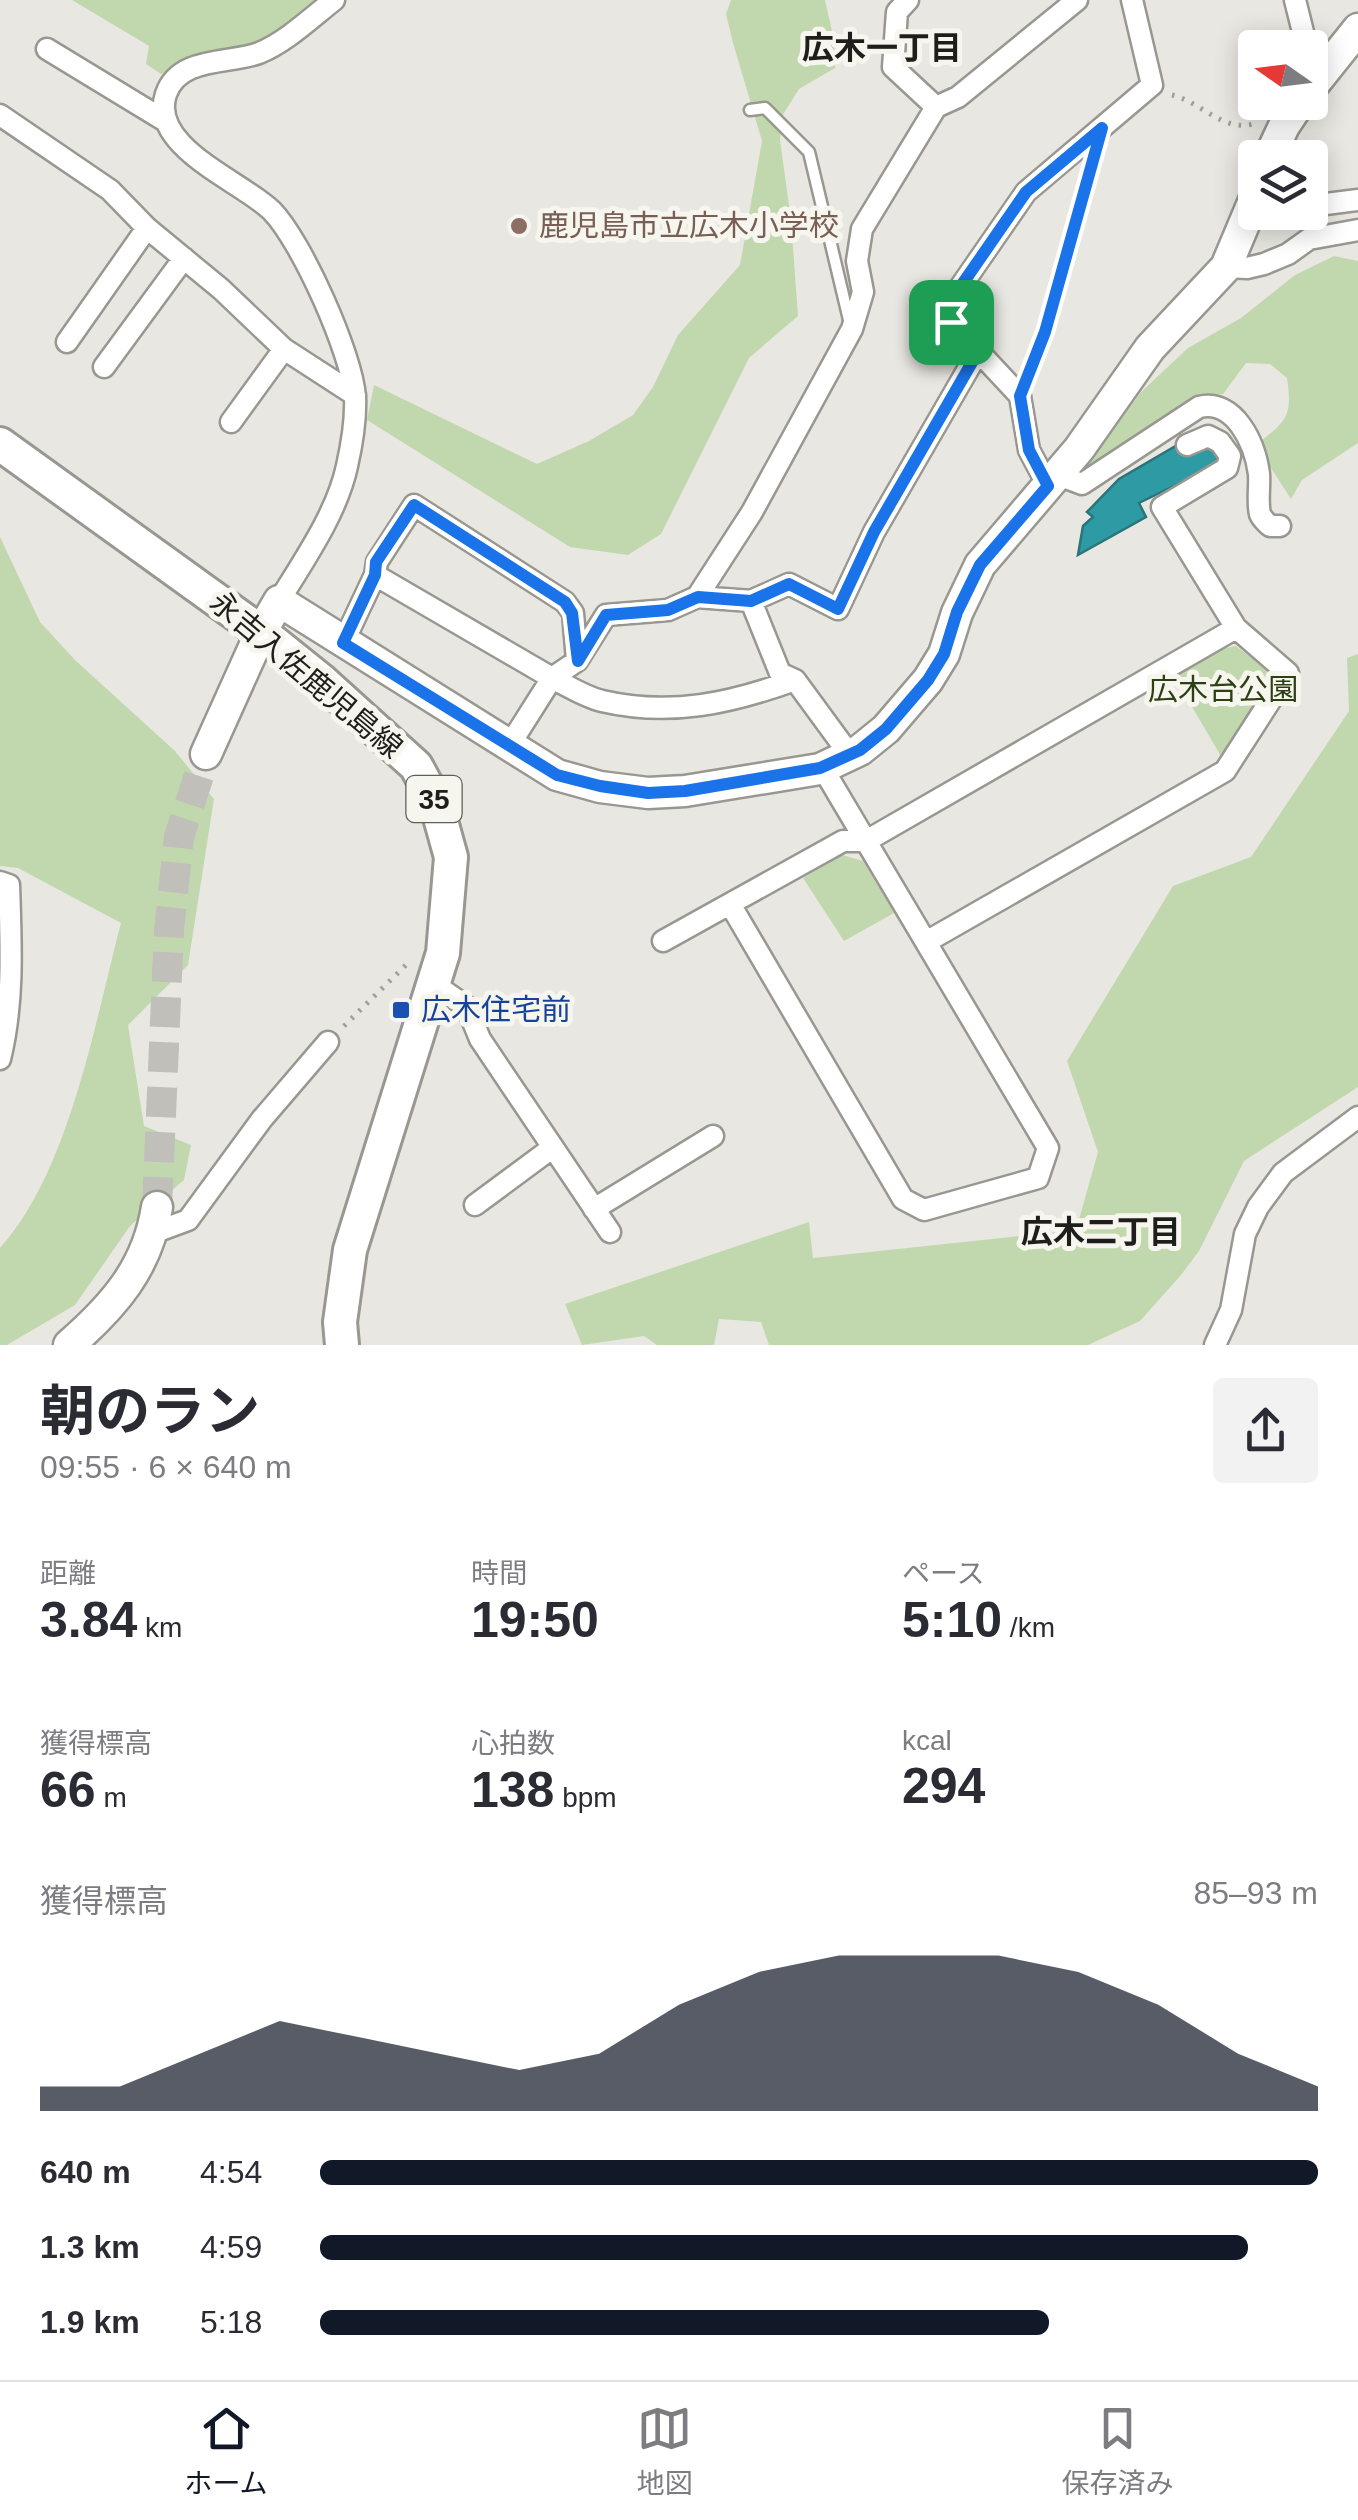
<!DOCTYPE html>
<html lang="ja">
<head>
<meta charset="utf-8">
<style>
  :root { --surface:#fff; --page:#f2f2f3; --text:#2b2b33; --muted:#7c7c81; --line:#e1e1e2; --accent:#111827 }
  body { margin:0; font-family:Helvetica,"Noto Sans JP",sans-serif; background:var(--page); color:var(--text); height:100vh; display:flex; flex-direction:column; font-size:38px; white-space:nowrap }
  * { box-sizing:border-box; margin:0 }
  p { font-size:32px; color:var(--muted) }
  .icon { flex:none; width:55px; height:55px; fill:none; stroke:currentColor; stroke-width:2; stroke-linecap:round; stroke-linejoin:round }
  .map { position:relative; height:1345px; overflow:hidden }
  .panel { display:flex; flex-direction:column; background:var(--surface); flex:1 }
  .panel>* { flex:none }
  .needle { width:65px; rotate:284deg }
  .tools { position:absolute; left:1238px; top:30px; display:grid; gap:20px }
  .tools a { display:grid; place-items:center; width:90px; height:90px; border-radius:10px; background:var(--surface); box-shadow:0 5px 25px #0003; font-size:50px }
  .pin { position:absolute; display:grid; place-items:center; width:85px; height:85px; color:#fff; margin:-42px; border-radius:20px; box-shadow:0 5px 15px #0006 }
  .round { display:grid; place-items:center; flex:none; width:105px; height:105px; border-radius:10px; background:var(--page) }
  .overview { display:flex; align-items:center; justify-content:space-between; height:170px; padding:0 40px }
  h1 { font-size:55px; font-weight:700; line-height:75px }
  .metrics { display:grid; grid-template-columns:repeat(3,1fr); gap:15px; height:170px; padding:10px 40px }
  .metrics div { display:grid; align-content:center }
  .metrics b { font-size:50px; font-weight:700 }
  .metrics small { font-size:28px; font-weight:400 }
  .metrics p { font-size:28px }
  .chart { height:280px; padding:20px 40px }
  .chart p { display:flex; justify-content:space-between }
  .chart svg { width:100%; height:180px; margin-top:10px; fill:var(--accent); opacity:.7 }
  ul { padding:0 40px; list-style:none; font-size:32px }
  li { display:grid; grid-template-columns:160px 120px 1fr; align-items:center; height:75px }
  li i { height:25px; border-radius:12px; background:var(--accent) }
  .tab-bar { display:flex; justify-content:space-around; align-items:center; height:140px; border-top:2px solid var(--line); background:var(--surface); font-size:28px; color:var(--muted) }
  .tab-bar a { display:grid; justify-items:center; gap:5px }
  .tab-bar .selected { color:var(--accent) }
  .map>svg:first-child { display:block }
  .green { fill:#c1d8ae }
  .water { fill:#2e9aa4; stroke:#29757b; stroke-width:2.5 }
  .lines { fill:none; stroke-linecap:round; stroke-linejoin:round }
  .secondary-tunnel { stroke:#c0bfb9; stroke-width:30; stroke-dasharray:30 15; stroke-linecap:butt }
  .lane-casing { stroke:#989790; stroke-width:15 }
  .street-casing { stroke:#989790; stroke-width:25 }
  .secondary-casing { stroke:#989790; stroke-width:35 }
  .primary-casing { stroke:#989790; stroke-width:38 }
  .path { stroke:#a19f9a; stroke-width:5; stroke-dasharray:2.5 8; stroke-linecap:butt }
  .lane { stroke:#fff; stroke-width:10 }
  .street { stroke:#fff; stroke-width:20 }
  .secondary { stroke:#fff; stroke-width:30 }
  .primary { stroke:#fff; stroke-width:32 }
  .route-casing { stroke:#fff; stroke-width:20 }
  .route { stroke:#1a73e8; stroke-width:12 }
  .education-dot { fill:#8d6e63; stroke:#f6f5ee; stroke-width:4 }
  .transit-dot { fill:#1a4fb4; stroke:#f6f5ee; stroke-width:4 }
  .labels { text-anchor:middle; stroke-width:10; stroke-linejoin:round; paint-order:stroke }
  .shield { fill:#f6f5ee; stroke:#5f5e5a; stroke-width:2.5 }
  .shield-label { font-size:28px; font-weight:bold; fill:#1e1e1b }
  .education-label { font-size:30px; fill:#785e54; stroke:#f6f5ee; text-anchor:start }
  .street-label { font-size:30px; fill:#1e1e1b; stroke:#f6f5ee }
  .park-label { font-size:30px; fill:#2b4114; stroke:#f6f5ee }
  .transit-label { font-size:30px; fill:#164399; stroke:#f6f5ee; text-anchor:start }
  .neighbourhood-label { font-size:32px; font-weight:bold; fill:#1e1e1b; stroke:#f6f5ee }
</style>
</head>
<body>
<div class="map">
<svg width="1358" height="1345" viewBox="0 0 1358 1345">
  <rect width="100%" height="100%" fill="#e9e7e1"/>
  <path class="green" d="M72 0H325L262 46 190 60 161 74 146 64 149 46Z
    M731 0H825L834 40 835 68 799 89 782 116 780 140 791 220 798 316 749 358 661 534 628 555 570 547 367 420 374 385 537 464 589 441 633 415 653 387 678 335 740 265 762 141 733 43 726 14Z
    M1334 256 1358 261V443L1302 480 1291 499 1256 445C1286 421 1293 418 1287 378L1270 364 1246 363 1223 394 1203 397 1080 474 1141 392 1188 348 1241 318 1295 275Z
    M0 537 40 622 75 660 175 751 214 799 188 965 128 1025 144 1126 191 1145 184 1180 130 1226 75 1305 7 1345H0V1248C69 1172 95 1022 121 923L18 868 0 866Z
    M1236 646 1266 669 1269 683 1222 758 1174 676 1222 649Z
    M1358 654V1087L1244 1161 1199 1251 1181 1275 1140 1321 1088 1345H769L761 1322 719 1319 714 1345H657L644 1336 582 1345 565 1304 809 1222 813 1258 1076 1230 1098 1152 1067 1061 1173 886 1251 857 1349 711 1347 658Z
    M842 855 863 861 894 913 844 941 803 878Z"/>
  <path class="water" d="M1179 444 1214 446 1223 462 1139 503 1146 517 1078 555 1083 526 1093 517 1087 512 1119 479Z"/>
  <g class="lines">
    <path class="secondary-tunnel" d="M157 1207 169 930 179 837 206 754"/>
    <defs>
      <path id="lane" d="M750 110 765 108 809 152 850 324"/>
      <path id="street" d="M908 0 897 12 893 67 936 107
        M1295 0 1307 48
        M47 49 167 122
        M0 115 110 190 147 228 221 289 284 349 355 395
        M1310 206 1358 200
        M1226 267 1247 268 1264 264 1288 254 1309 239 1358 230
        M67 342 147 228
        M104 367 184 258
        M231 422 284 349
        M1058 475 1082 484 1199 407C1235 398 1255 444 1259 474 1260 486 1257 502 1260 514 1262 519 1266 522 1270 526H1280
        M1048 486 1029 450 1020 396 951 322 961 286 1026 192 1152 85 1132 0
        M375 575 552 678 577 661 606 615 668 610 697 597
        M279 601C304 560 337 513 347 466 352 444 356 420 355 397 352 354 302 242 272 211 243 182 148 147 166 94 179 56 230 64 259 53 286 42 311 18 334 0
        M751 601 789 584 838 609 874 532 978 352
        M343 643 375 575 377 562 414 505 565 602 573 613 577 661
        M509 746 552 678C568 686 585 697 602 701 671 717 731 703 795 680
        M850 755 795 680 780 673 751 601 697 597 752 512 852 329 863 292 857 261 862 229 936 107 958 97 1077 0
        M0 882 9 885C11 944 14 1002 0 1059
        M730 904 903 1199 924 1210 1038 1178 1048 1148 822 767
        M663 941 843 841H866L1236 628
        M926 942 1225 771 1288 673 1236 628 1162 507 1227 468 1230 456 1220 442 1208 436 1187 445
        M434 984 467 1007 480 1039 610 1232
        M475 1205 552 1148
        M594 1209 713 1136
        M153 1233 188 1220 262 1119 328 1042
        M1215 1345 1231 1310 1245 1234 1258 1207 1283 1173 1358 1117"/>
      <path id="secondary" d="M1310 89 1358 29
        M1269 158 1284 126 1300 102
        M206 754 261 632 279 601 557 775 600 787 648 793 685 791 820 769 860 750 886 729 928 680 944 654 957 613 980 565 1079 449 1150 348 1226 267 1255 198
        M69 1345C114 1306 148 1267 157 1207"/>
      <path id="primary" d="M0 444 261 632 322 681 416 766 436 803 451 857 443 953 350 1250 340 1322 342 1345"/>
    </defs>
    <use href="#lane" class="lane-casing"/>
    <use href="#street" class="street-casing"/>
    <use href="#secondary" class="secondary-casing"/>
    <use href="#primary" class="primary-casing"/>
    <path class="path" d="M1172 95C1201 102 1223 132 1253 124
      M1027 375 1045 332 1091 165
      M344 1026 411 960"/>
    <use href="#lane" class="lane"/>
    <use href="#street" class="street"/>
    <use href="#secondary" class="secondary"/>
    <use href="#primary" class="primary"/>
  </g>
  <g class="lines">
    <defs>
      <path id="route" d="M1102 128 1045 332 1020 396 1029 450 1048 486 980 565 957 612 944 654 928 680 886 729 860 750 820 768 685 791 648 793 600 786 557 775 343 643 375 575 376 562 414 505 565 602 572 613 578 661 606 615 668 610 698 597 751 601 789 584 838 609 874 532 978 352 951 322 961 286 1026 192Z"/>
    </defs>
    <use href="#route" class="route-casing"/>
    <use href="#route" class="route"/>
  </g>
  <circle class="education-dot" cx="519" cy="226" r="10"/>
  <rect class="transit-dot" x="391" y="1000" width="20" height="20" rx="5"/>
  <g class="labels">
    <rect class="shield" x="406.5" y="776" width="55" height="46" rx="8"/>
    <g class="shield-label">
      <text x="434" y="809">35</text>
    </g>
    <g class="education-label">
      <text x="539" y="236">鹿児島市立広木小学校</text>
    </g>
    <g class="street-label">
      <text transform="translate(306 675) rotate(40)" y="10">永吉入佐鹿児島線</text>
    </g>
    <g class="park-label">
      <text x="1223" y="700">広木台公園</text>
    </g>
    <g class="transit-label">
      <text x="421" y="1020">広木住宅前</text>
    </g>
    <g class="neighbourhood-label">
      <text x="882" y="59">広木一丁目</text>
      <text x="1101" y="1243">広木二丁目</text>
    </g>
  </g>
</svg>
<div class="tools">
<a><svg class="needle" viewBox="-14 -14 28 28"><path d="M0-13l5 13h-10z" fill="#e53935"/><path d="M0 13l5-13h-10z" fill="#7c7c81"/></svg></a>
<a><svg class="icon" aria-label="layers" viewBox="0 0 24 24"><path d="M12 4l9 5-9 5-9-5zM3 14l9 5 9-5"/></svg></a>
</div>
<div class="pin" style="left:951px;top:322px;background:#1e9e55"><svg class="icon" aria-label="arrive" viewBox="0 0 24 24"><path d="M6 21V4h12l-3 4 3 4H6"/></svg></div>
</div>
<section class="panel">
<div class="overview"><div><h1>朝のラン</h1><p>09:55 · 6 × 640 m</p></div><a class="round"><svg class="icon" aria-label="share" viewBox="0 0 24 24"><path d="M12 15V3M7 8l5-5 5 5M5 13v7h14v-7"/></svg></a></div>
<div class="metrics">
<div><p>距離</p><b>3.84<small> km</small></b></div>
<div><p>時間</p><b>19:50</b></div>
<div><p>ペース</p><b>5:10<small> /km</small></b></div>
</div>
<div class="metrics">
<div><p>獲得標高</p><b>66<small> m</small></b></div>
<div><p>心拍数</p><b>138<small> bpm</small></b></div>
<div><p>kcal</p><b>294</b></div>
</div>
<div class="chart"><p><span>獲得標高</span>85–93 m</p>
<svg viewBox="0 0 160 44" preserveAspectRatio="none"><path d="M0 44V38L10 38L20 30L30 22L40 26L50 30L60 34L70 30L80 18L90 10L100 6L110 6L120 6L130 10L140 18L150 30L160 38V44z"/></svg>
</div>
<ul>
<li><b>640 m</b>4:54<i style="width:100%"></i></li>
<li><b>1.3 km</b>4:59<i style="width:93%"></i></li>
<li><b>1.9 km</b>5:18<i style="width:73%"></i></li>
</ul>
</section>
<nav class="tab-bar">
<a class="selected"><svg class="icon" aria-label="home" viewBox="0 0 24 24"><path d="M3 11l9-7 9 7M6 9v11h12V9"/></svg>ホーム</a>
<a><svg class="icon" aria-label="map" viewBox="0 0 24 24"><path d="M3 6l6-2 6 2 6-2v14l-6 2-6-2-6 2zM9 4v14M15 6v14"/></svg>地図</a>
<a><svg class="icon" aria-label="saved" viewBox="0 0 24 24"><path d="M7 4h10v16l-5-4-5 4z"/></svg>保存済み</a>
</nav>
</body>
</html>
